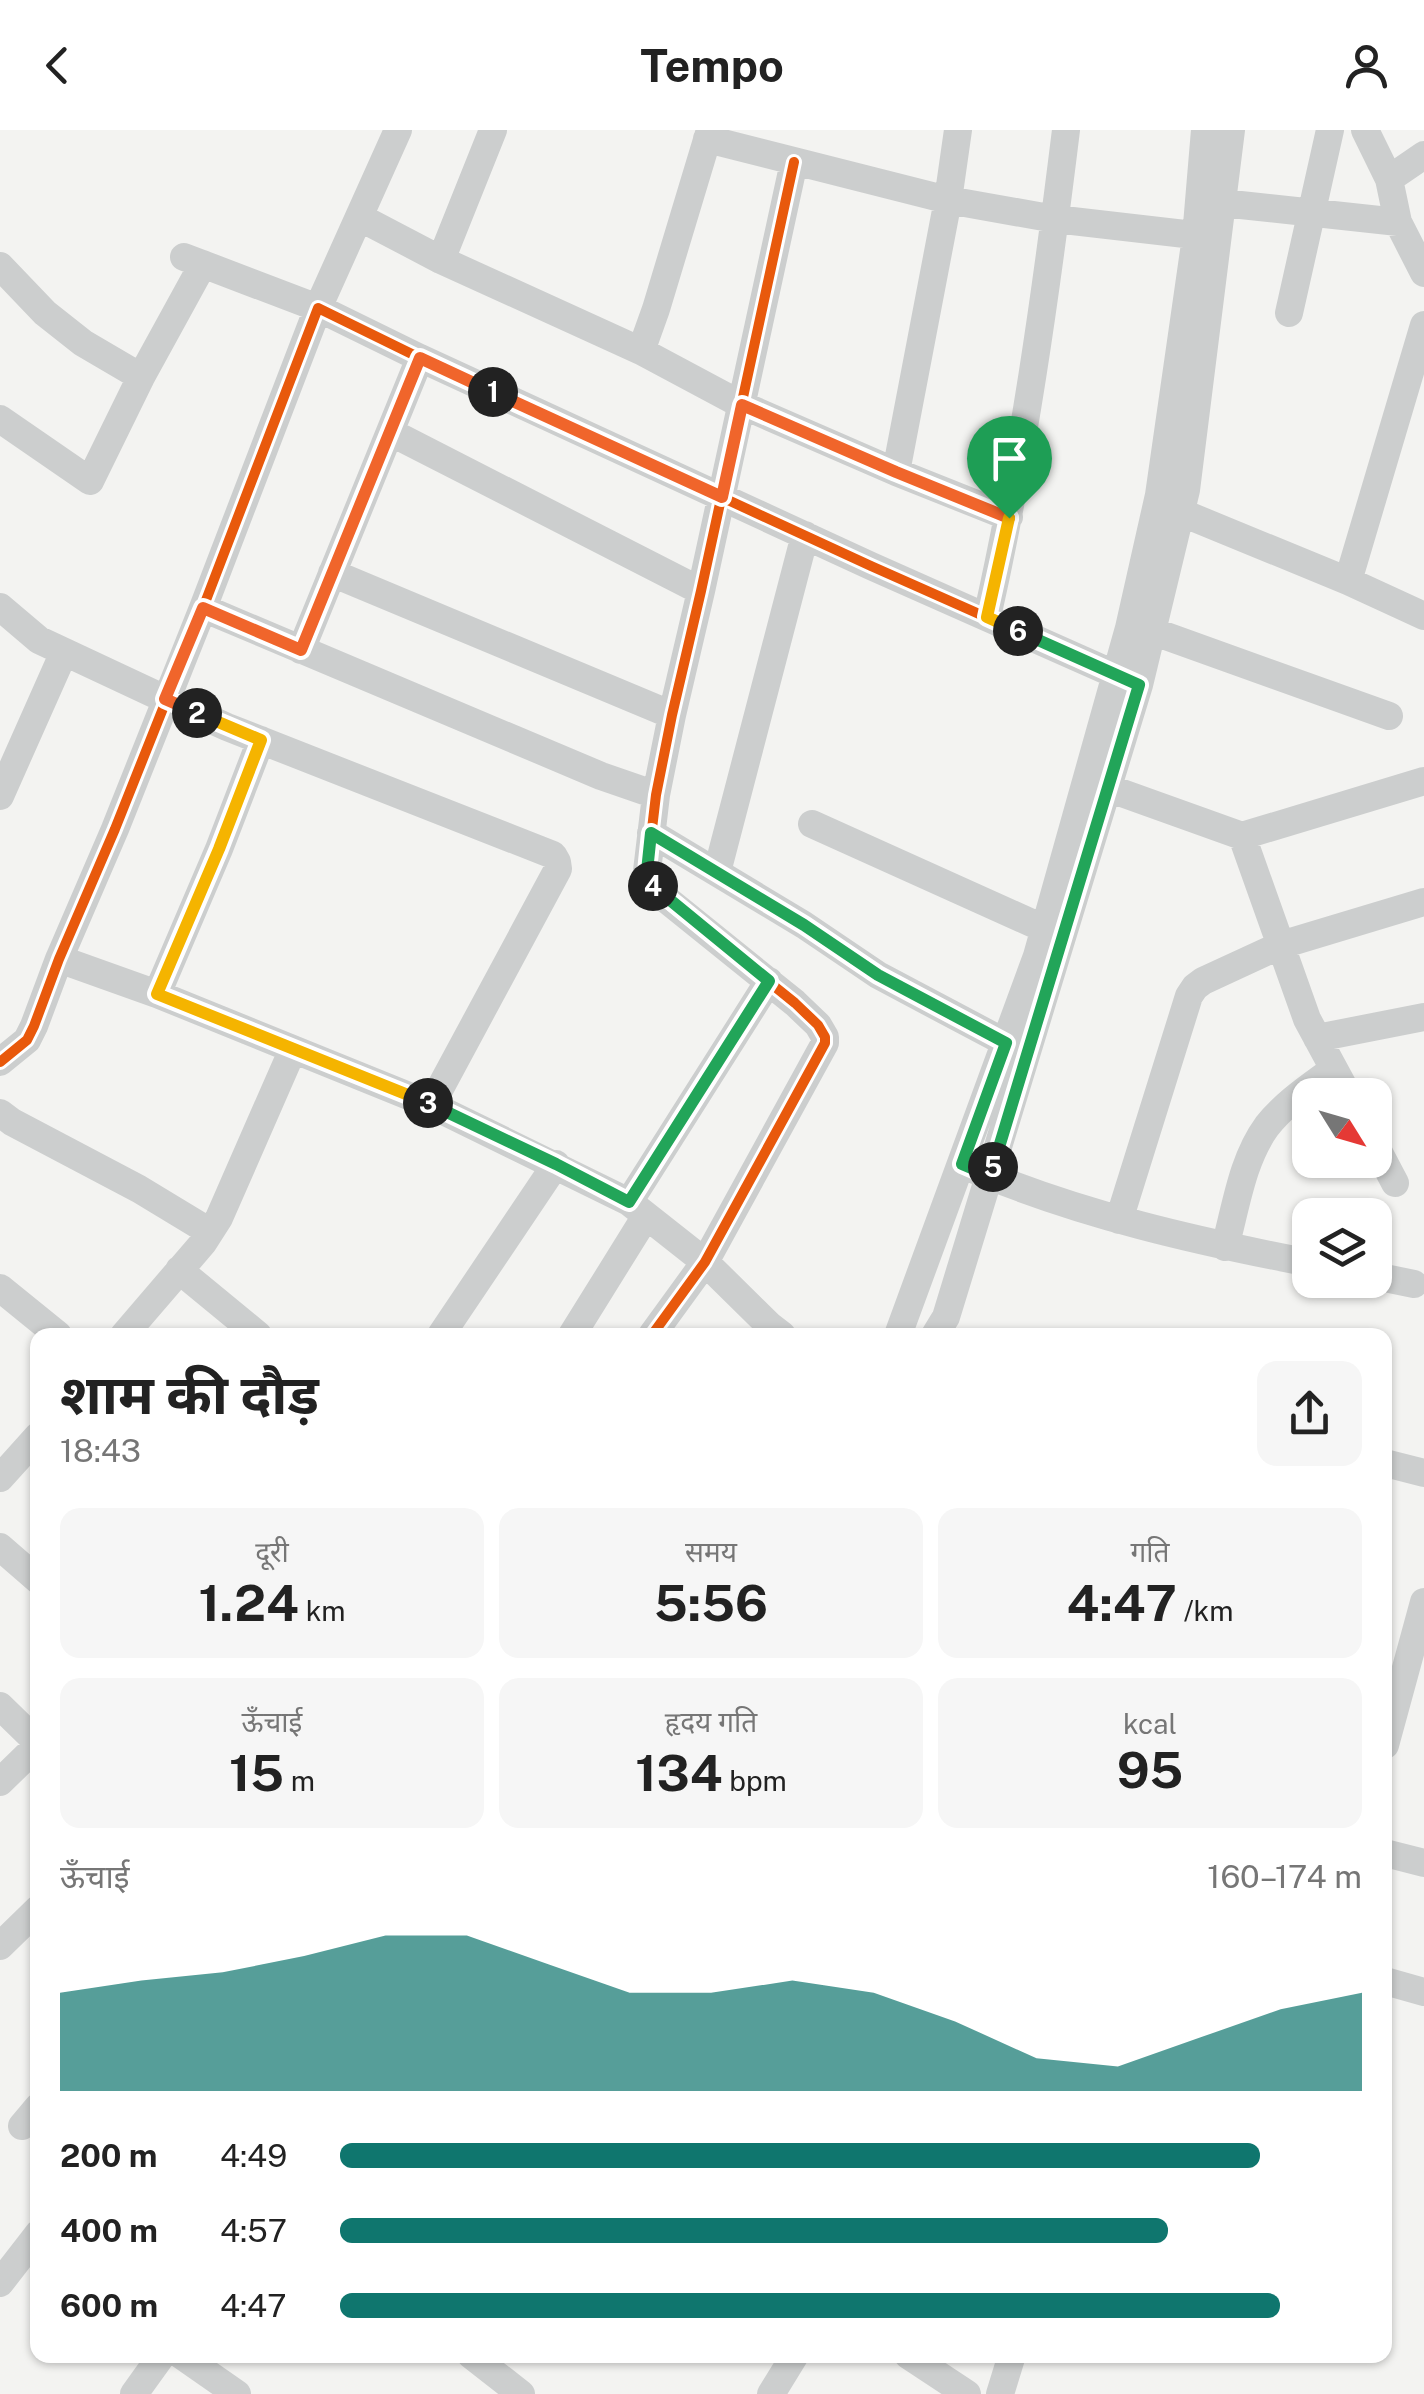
<!DOCTYPE html>
<html lang="hi">
<head>
<meta charset="utf-8">
<style>
  :root { --surface:#fff; --page:#f6f6f6; --text:#222; --muted:#767676; --accent:#0f766e }
  body { margin:0; font-family:"Public Sans","Noto Sans Devanagari",sans-serif; background:var(--page); color:var(--text); height:100vh; display:flex; flex-direction:column; font-size:38px; white-space:nowrap }
  * { box-sizing:border-box; margin:0 }
  p { font-size:32px; color:var(--muted) }
  .icon { flex:none; width:55px; height:55px; fill:none; stroke:currentColor; stroke-width:2; stroke-linecap:round; stroke-linejoin:round }
  .map { position:relative; flex:1; overflow:hidden }
  .details { position:absolute; left:30px; top:1198px; width:1362px; height:1035px; display:flex; flex-direction:column; background:var(--surface); border-radius:20px; box-shadow:0 2px 8px #0004 }
  .details>* { flex:none }
  .needle { width:65px; rotate:127deg }
  .controls { position:absolute; left:1292px; top:948px; display:grid; gap:20px }
  .controls a { display:grid; place-items:center; width:100px; height:100px; border-radius:20px; background:var(--surface); box-shadow:0 2px 8px #0004; font-size:50px }
  .pin { position:absolute; display:grid; place-items:center; width:85px; height:85px; color:#fff; margin:-102px -42px; border-radius:50% 50% 50% 0; rotate:-45deg; box-shadow:0 0 10px #0007 }
  .pin .icon { rotate:45deg }
  .km { position:absolute; width:50px; height:50px; margin:-25px; border-radius:50%; background:#222; color:#fff; font-size:28px; line-height:50px; text-align:center }
  .round { display:grid; place-items:center; flex:none; width:105px; height:105px; border-radius:20px; background:var(--page) }
  .overview { display:flex; align-items:center; justify-content:space-between; height:170px; padding:0 30px }
  h1 { font-size:55px; font-weight:700; line-height:75px }
  .stats { display:grid; grid-template-columns:repeat(3,1fr); gap:15px; height:170px; padding:10px 30px }
  .stats div { display:grid; align-content:center; border-radius:20px; background:var(--page); text-align:center }
  .stats b { font-size:50px; font-weight:700 }
  .stats small { font-size:28px; font-weight:400 }
  .stats p { font-size:28px }
  .chart { height:280px; padding:20px 30px }
  .chart p { display:flex; justify-content:space-between }
  .chart svg { width:100%; height:180px; margin-top:10px; fill:var(--accent); opacity:.7 }
  ul { padding:0 30px; list-style:none; font-size:32px }
  li { display:grid; grid-template-columns:160px 120px 1fr; align-items:center; height:75px }
  li i { height:25px; border-radius:12px; background:var(--accent) }
  header { display:flex; justify-content:space-between; align-items:center; height:130px; padding:0 30px; background:var(--surface); font-size:45px; font-weight:700 }
  .map>svg:first-child { display:block }
  .lines { fill:none; stroke-linecap:round; stroke-linejoin:round }
  .minor { stroke:#cccece; stroke-width:28 }
  .cycleway-casing { stroke:#fff; stroke-width:16 }
  .cycleway { stroke:#e8590c; stroke-width:10 }
  .split-1-casing { stroke:#fff; stroke-width:20 }
  .split-2-casing { stroke:#fff; stroke-width:20 }
  .split-3-casing { stroke:#fff; stroke-width:20 }
  .split-4-casing { stroke:#fff; stroke-width:20 }
  .split-5-casing { stroke:#fff; stroke-width:20 }
  .split-6-casing { stroke:#fff; stroke-width:20 }
  .split-7-casing { stroke:#fff; stroke-width:20 }
  .split-1 { stroke:#f0652b; stroke-width:12 }
  .split-2 { stroke:#f0652b; stroke-width:12 }
  .split-3 { stroke:#f5b400; stroke-width:12 }
  .split-4 { stroke:#22a559; stroke-width:12 }
  .split-5 { stroke:#22a559; stroke-width:12 }
  .split-6 { stroke:#22a559; stroke-width:12 }
  .split-7 { stroke:#f5b400; stroke-width:12 }
</style>
</head>
<body>
<header><svg class="icon" aria-label="back" viewBox="0 0 24 24"><path d="M15 5l-7 7 7 7"/></svg>Tempo<svg class="icon" aria-label="person" viewBox="0 0 24 24"><circle cx="12" cy="8" r="4"/><path d="M4 21q1-7 8-7t8 7"/></svg></header>
<div class="map">
<svg width="1424" height="2264" viewBox="0 0 1424 2264">
  <rect width="100%" height="100%" fill="#f3f3f1"/>
  <g class="lines">
    <path class="minor" d="M1365 0 1389 49 1398 92 1424 143
      M707 9 948 70 1055 89 1211 107
      M1389 49 1424 25
      M1222 73 1398 92
      M359 87 441 130 641 221 742 275 896 342 1009 387
      M184 127 318 178 398 0
      M441 130 493 0
      M0 136 45 183 83 213 141 247
      M1289 183 1330 0
      M641 221 656 179 710 0
      M0 289 90 351 141 247 203 134
      M390 302 701 461
      M896 342 948 70 958 0
      M1180 382 1348 451 1424 486
      M332 443 672 585
      M1348 451 1424 195
      M0 477 39 510 165 569 227 597 553 725 557 732 558 739 431 975
      M203 478 601 646 656 665
      M987 487C1023 327 1046 163 1066 0
      M1152 501 1389 586
      M301 520 420 228
      M1108 658 1242 706 1424 651
      M0 666 64 522
      M812 694 1045 799
      M651 703 804 795 878 845 1006 913
      M1242 706 1307 889 1348 965
      M717 742 805 405
      M59 829 157 864 431 975 629 1072 705 1132 769 1195 782 1205
      M157 864 219 719 261 610
      M1317 908 1424 887
      M0 932 27 910 34 896 59 829 115 699 203 478 318 178 420 228 871 436 1139 555
      M0 983 12 992 139 1059 210 1102
      M1375 1015 1395 1053
      M975 1040C1082 1085 1196 1111 1310 1133
      M629 1072 769 851
      M1119 1090 1189 866 1195 857 1203 851 1281 815 1424 772
      M1225 1117C1236 1077 1242 1030 1267 996 1285 973 1311 956 1334 939
      M179 1140 258 1205
      M1375 1146 1414 1154
      M0 1158 58 1205
      M124 1205 203 1113 219 1088 293 919
      M441 1205 556 1034
      M572 1205 646 1086
      M652 1205 705 1132 825 913V907L818 895 795 873 656 761 649 751 647 741 656 665 672 585 701 461 794 32
      M898 1205 1037 826 1129 498 1159 365 1196 107 1205 0
      M935 1205 946 1187 1139 555 1186 360 1231 0
      M1385 1333 1424 1343
      M0 1348 38 1306
      M0 1417 38 1450
      M0 1576 38 1613
      M1385 1615 1424 1472
      M0 1652 38 1615
      M1385 1723 1424 1733
      M0 1816 38 1779
      M1385 1851 1424 1862
      M22 1996 38 1977
      M0 2153 38 2104
      M181 2225 237 2264
      M471 2225 521 2264
      M908 2225 967 2264
      M134 2264 162 2225
      M771 2264 795 2225
      M1000 2264 1012 2225"/>
    <defs>
      <path id="cycleway" d="M0 932 27 910 34 896 59 829 115 699 203 478 318 178 420 228 871 436 1139 555
        M652 1205 705 1132 825 913V907L818 895 795 873 656 761 649 751 647 741 656 665 672 585 701 461 794 32"/>
    </defs>
    <use href="#cycleway" class="cycleway-casing"/>
    <use href="#cycleway" class="cycleway"/>
  </g>
  <g class="lines">
    <defs>
      <path id="split-1" d="M493 262 722 367 742 275 896 342 1009 388"/>
      <path id="split-2" d="M197 583 165 569 203 478 301 520 420 228 493 262"/>
      <path id="split-3" d="M197 583 261 610 219 719 157 864 428 973"/>
      <path id="split-4" d="M428 973 556 1034 629 1072 769 851 653 756"/>
      <path id="split-5" d="M653 756 647 741 651 703 804 795 878 845 1006 913 962 1034 990 1046 993 1037"/>
      <path id="split-6" d="M993 1037 1139 555 1018 501"/>
      <path id="split-7" d="M1009 388 987 487 1018 501"/>
    </defs>
    <use href="#split-1" class="split-1-casing"/>
    <use href="#split-2" class="split-2-casing"/>
    <use href="#split-3" class="split-3-casing"/>
    <use href="#split-4" class="split-4-casing"/>
    <use href="#split-5" class="split-5-casing"/>
    <use href="#split-6" class="split-6-casing"/>
    <use href="#split-7" class="split-7-casing"/>
    <use href="#split-1" class="split-1"/>
    <use href="#split-2" class="split-2"/>
    <use href="#split-3" class="split-3"/>
    <use href="#split-4" class="split-4"/>
    <use href="#split-5" class="split-5"/>
    <use href="#split-6" class="split-6"/>
    <use href="#split-7" class="split-7"/>
  </g>
</svg>
<div class="controls">
<a><svg class="needle" viewBox="-14 -14 28 28"><path d="M0-13l5 13h-10z" fill="#e53935"/><path d="M0 13l5-13h-10z" fill="#767676"/></svg></a>
<a><svg class="icon" aria-label="layers" viewBox="0 0 24 24"><path d="M12 4l9 5-9 5-9-5zM3 14l9 5 9-5"/></svg></a>
</div>
<div class="pin" style="left:1009px;top:388px;background:#1e9e55"><svg class="icon" aria-label="arrive" viewBox="0 0 24 24"><path d="M6 21V4h12l-3 4 3 4H6"/></svg></div>
<b class="km" style="left:493px;top:262px">1</b>
<b class="km" style="left:197px;top:583px">2</b>
<b class="km" style="left:428px;top:973px">3</b>
<b class="km" style="left:653px;top:756px">4</b>
<b class="km" style="left:993px;top:1037px">5</b>
<b class="km" style="left:1018px;top:501px">6</b>
<section class="details">
<div class="overview"><div><h1>शाम की दौड़</h1><p>18:43</p></div><a class="round"><svg class="icon" aria-label="share" viewBox="0 0 24 24"><path d="M12 15V3M7 8l5-5 5 5M5 13v7h14v-7"/></svg></a></div>
<div class="stats">
<div><p>दूरी</p><b>1.24<small> km</small></b></div>
<div><p>समय</p><b>5:56</b></div>
<div><p>गति</p><b>4:47<small> /km</small></b></div>
</div>
<div class="stats">
<div><p>ऊँचाई</p><b>15<small> m</small></b></div>
<div><p>हृदय गति</p><b>134<small> bpm</small></b></div>
<div><p>kcal</p><b>95</b></div>
</div>
<div class="chart"><p><span>ऊँचाई</span>160–174 m</p>
<svg viewBox="0 0 160 44" preserveAspectRatio="none"><path d="M0 44V20L10 17L20 15L30 11L40 6L50 6L60 13L70 20L80 20L90 17L100 20L110 27L120 36L130 38L140 31L150 24L160 20V44z"/></svg>
</div>
<ul>
<li><b>200 m</b>4:49<i style="width:90%"></i></li>
<li><b>400 m</b>4:57<i style="width:81%"></i></li>
<li><b>600 m</b>4:47<i style="width:92%"></i></li>
</ul>
</section>
</div>
</body>
</html>
